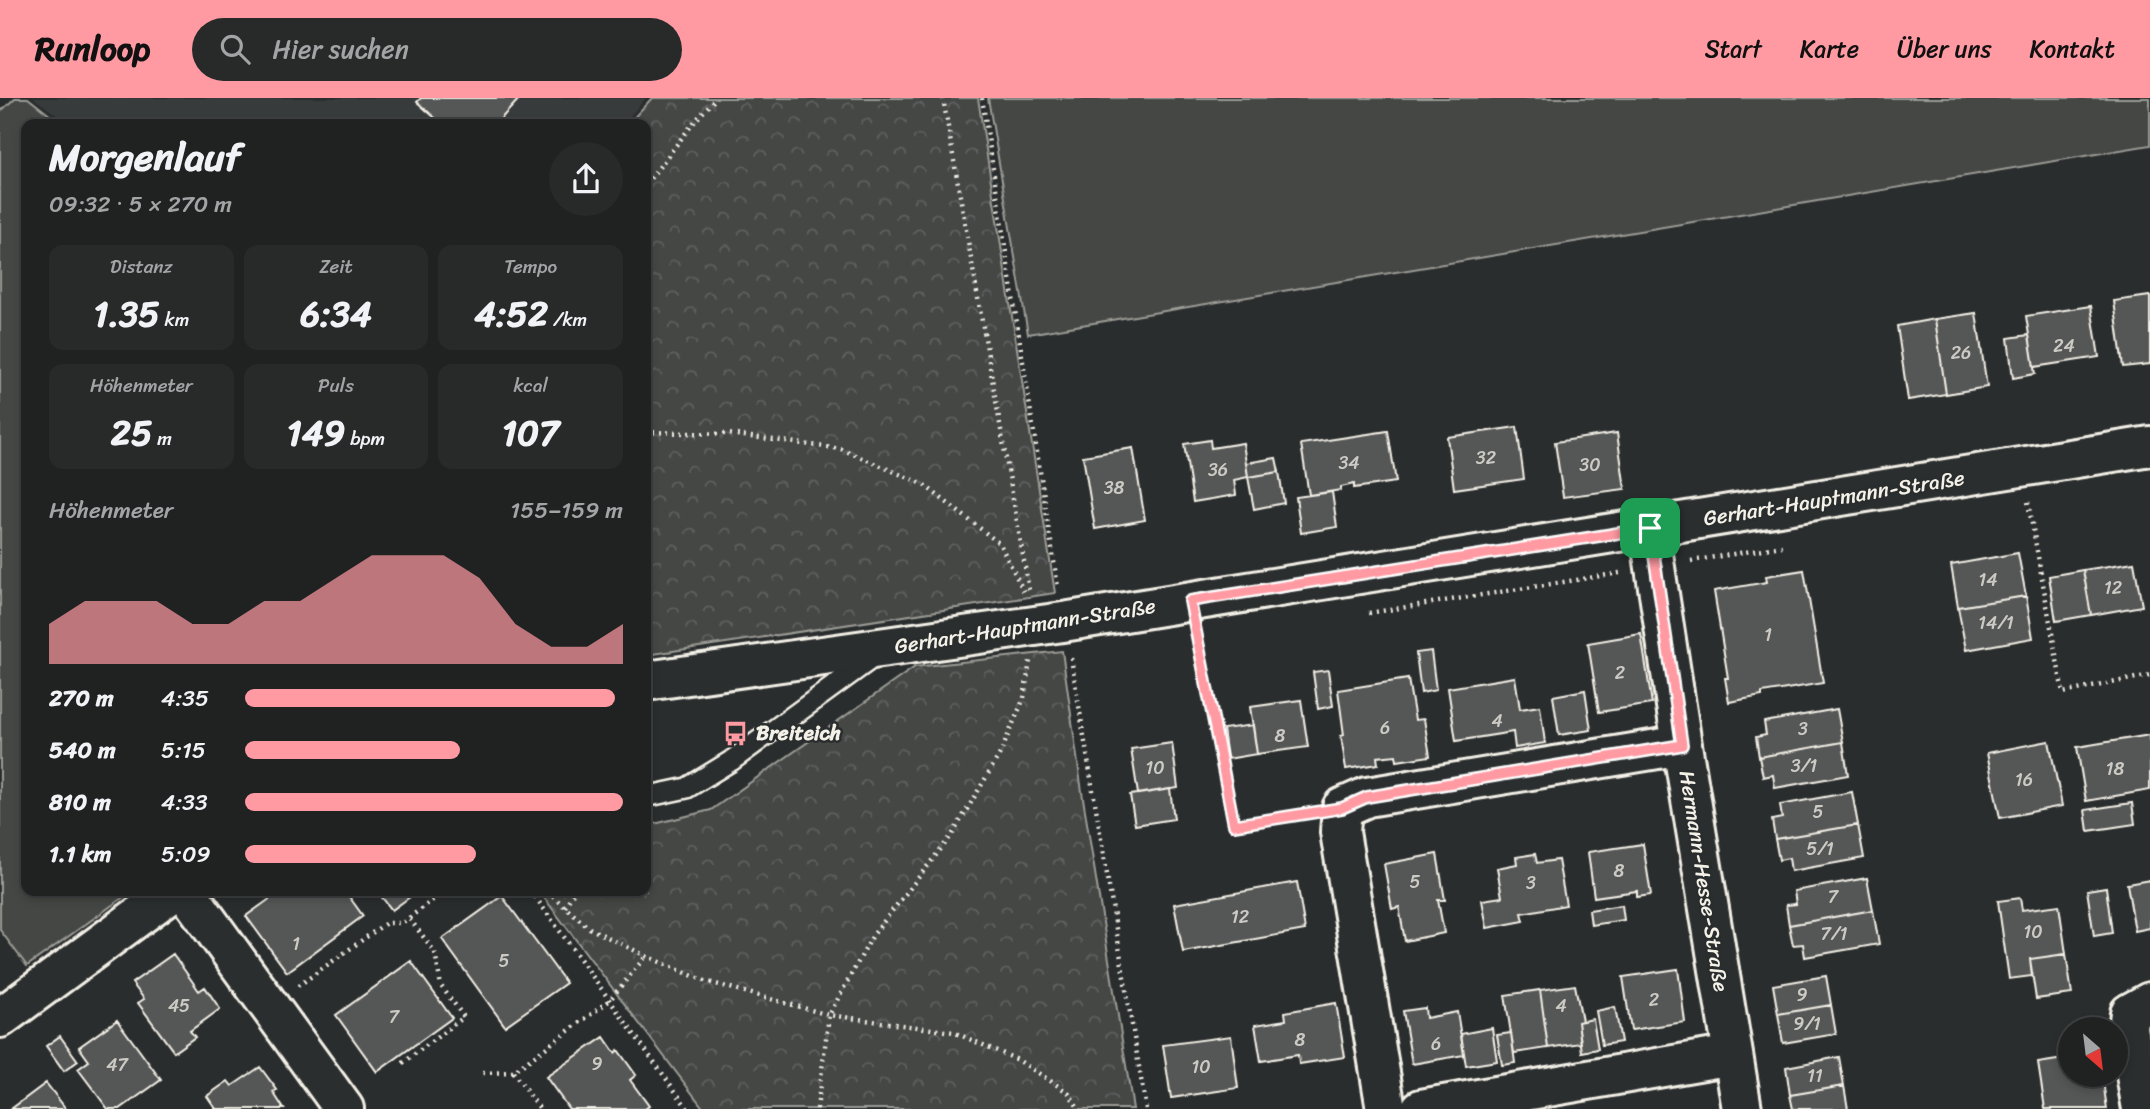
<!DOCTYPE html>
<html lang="de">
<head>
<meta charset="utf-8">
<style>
  :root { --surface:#202222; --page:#282a2a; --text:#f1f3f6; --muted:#a2a4a5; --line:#3d3f40; --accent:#ff9aa2 }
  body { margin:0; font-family:Sriracha,sans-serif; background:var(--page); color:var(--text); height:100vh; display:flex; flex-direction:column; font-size:26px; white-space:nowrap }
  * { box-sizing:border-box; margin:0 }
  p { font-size:23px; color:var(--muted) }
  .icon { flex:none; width:38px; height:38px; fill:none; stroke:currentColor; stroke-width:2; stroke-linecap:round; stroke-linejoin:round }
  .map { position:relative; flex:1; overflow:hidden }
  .panel { position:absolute; left:21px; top:21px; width:630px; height:777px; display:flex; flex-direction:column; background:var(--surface); border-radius:14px; box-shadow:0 4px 10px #0003,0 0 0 2px var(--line) }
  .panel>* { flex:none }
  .needle { width:46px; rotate:152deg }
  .tools { position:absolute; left:2058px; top:919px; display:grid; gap:14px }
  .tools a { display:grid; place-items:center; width:70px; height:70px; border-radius:50%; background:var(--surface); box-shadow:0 4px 10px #0003,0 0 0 2px var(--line); font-size:35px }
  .pin { position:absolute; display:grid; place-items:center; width:60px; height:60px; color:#fff; margin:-30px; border-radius:14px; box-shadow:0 4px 10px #0006 }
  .round { display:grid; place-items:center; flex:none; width:74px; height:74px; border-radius:37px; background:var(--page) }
  .summary { display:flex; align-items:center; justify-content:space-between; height:119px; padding:0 28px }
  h1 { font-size:38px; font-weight:700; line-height:52px }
  .figures { display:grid; grid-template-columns:repeat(3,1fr); gap:10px; height:119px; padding:7px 28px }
  .figures div { display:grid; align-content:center; border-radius:14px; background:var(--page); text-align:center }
  .figures b { font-size:35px; font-weight:700 }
  .figures small { font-size:19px; font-weight:400 }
  .figures p { font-size:19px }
  .chart { height:196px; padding:14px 28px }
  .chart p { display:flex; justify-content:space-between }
  .chart svg { width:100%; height:126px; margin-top:7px; fill:var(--accent); opacity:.7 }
  ul { padding:0 28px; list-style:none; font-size:23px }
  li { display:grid; grid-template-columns:112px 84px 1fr; align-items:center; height:52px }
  li i { height:18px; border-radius:9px; background:var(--accent) }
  header { display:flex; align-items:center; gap:42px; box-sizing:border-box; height:98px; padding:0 35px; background:var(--accent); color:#111 }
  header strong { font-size:33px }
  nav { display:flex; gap:38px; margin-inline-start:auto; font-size:24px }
  .search { width:490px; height:63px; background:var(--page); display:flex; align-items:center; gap:18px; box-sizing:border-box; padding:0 24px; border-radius:38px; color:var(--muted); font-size:26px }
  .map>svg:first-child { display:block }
  .built { fill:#373a3a }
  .grass { fill:#444645; stroke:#9c9c96; stroke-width:2 }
  .park { fill:url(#park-crowns); stroke:#9c9c96; stroke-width:2 }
  .building { fill:#555756; stroke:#f4f1e8; stroke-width:2 }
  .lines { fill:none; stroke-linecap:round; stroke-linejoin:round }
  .lane-casing { stroke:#f4f1e8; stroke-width:24 }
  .street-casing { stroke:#f4f1e8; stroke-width:44 }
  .path { stroke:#f4f1e8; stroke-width:4.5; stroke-dasharray:2 5; stroke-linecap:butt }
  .lane { stroke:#2a2d2e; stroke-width:19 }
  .street { stroke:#2a2d2e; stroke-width:38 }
  .route-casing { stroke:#fff; stroke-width:14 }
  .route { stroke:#ff9aa2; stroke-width:9 }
  .labels { text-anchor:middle; stroke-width:5; stroke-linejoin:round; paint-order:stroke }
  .number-label { font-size:18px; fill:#cccac4 }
  .street-label { font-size:21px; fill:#f4f1e8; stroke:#2a2d2e }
  .poi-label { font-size:21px; font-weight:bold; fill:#f4f1e8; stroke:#2a2d2e; text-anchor:start }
</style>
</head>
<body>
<header>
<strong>Runloop</strong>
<div class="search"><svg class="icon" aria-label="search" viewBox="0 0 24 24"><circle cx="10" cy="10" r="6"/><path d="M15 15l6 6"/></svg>Hier suchen</div>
<nav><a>Start</a><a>Karte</a><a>Über uns</a><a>Kontakt</a></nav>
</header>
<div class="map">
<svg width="2150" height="1011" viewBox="0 0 2150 1011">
  <defs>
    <pattern id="park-crowns" width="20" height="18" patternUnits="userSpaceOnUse" patternTransform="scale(1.75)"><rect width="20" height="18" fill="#444645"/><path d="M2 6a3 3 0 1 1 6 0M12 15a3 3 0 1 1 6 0" fill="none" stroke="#606160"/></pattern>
  </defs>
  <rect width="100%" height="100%" fill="#2a2d2e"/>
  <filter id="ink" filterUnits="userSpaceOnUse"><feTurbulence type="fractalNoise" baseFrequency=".0143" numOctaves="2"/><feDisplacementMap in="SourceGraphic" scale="14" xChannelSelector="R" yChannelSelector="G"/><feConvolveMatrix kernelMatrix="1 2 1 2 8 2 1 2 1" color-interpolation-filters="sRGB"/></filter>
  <g filter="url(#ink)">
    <path class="built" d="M34 0H646L623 26H68Z"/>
    <path class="grass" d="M15 0H28L61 26H26V793H132L27 868 0 832V14Z
      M988 0H2150V47L1028 236Z"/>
    <path class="park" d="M652 0H978L1055 495 646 557V26H628Z
      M1062 553 1082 694 1133 1011H704L539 793H646V728L711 712 915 569Z"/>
    <path class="building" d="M421 0H520L496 26H442L417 4Z
      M2150 198V266L2123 269 2114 203Z
      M2091 208 2099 259 2034 269 2026 218Z
      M1976 215 1987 289 1946 296 1935 221Z
      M1935 221 1946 296 1908 302 1897 228Z
      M2029 237 2035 276 2013 280 2008 240Z
      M1517 329 1524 381 1454 391 1447 339Z
      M1388 333 1396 384 1354 390V386L1341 389V392L1309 397 1301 346Z
      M1617 335 1625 391 1563 399 1555 344Z
      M1210 342 1211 350 1243 345 1248 379 1234 382 1236 397 1193 404 1184 346Z
      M1133 350 1145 422 1095 431 1083 358Z
      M1276 360 1279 374 1248 379 1246 365Z
      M1279 374 1284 405 1254 411 1248 379Z
      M1332 394 1337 429 1301 435 1296 399Z
      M2018 455 2026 498 1958 509 1951 467Z
      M2134 464 2142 508 2091 517 2083 472Z
      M1804 472 1823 585 1762 595V598L1729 604 1725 580H1728L1714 493 1767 484 1766 478Z
      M2083 472 2091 517 2056 523 2049 478Z
      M2026 498 2033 540 1966 552 1958 509Z
      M1641 536 1652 606 1599 614 1588 545Z
      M1431 553 1436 592 1421 595 1416 555Z
      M1328 572 1333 608 1318 611 1313 574Z
      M1515 579 1520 611 1540 608 1545 645 1515 650 1513 634 1456 643 1448 590Z
      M1408 581 1415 622 1424 621 1430 658 1397 663 1396 657 1377 659 1378 666 1346 671 1341 638 1344 637 1338 592Z
      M1585 592 1591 632 1559 637 1553 598Z
      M1301 602 1308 649 1257 656 1250 609Z
      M1837 611 1843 644 1759 659 1756 639 1766 637 1764 624Z
      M1253 627 1257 656 1227 661 1223 631Z
      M2150 637V692L2086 703 2077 649Z
      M2049 643 2062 708 2000 720 1987 655Z
      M1843 644 1848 677 1775 690 1773 677 1763 679 1759 659Z
      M1172 645 1178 690 1138 696 1131 651Z
      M1170 691 1174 721 1135 727 1130 697Z
      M1852 694 1858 727 1775 741 1772 722 1782 720 1780 707Z
      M2132 705 2135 726 2088 733 2085 712Z
      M1858 727 1864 760 1791 773 1789 760 1779 762 1775 741Z
      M1643 746 1651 797 1637 799V793L1594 799 1588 754Z
      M1437 756 1445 802H1438L1444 835 1405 843 1399 809 1392 811 1384 766Z
      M1535 756 1537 765 1558 762 1566 807 1522 815 1524 823 1487 830 1482 802 1502 799 1497 770 1517 766 1516 759Z
      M1867 780 1873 812 1789 827 1786 807 1796 806 1794 793Z
      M2150 782V830L2135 833 2127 786Z
      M1297 784 1305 832 1183 854 1174 806Z
      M2106 789 2112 835 2094 838 2087 792Z
      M281 793H345L363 818 287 874 246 818Z
      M377 793H418L392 812Z
      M502 798 566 885 505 928 442 841Z
      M2020 800 2022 812 2059 807 2066 856 2030 861 2032 878 2009 881 1998 803Z
      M1622 807 1624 822 1591 827 1589 812Z
      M1873 812 1879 846 1805 859 1803 846 1793 847 1789 827Z
      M173 856 199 893 205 889 220 911 190 933 195 939 174 954 138 905 144 901 132 885Z
      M2066 856 2072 896 2036 901 2030 861Z
      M411 863 452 920 377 974 336 917Z
      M1678 871 1685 924 1631 932 1623 879Z
      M1826 878 1831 907 1778 916 1773 887Z
      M1575 887 1582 923 1578 924 1581 945 1548 950 1540 892Z
      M1540 892 1548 950 1514 955 1505 897Z
      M1336 905 1345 959 1299 966 1298 957 1261 963 1255 927 1286 922 1285 914Z
      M1831 907 1836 936 1783 945 1778 916Z
      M1615 909 1621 944 1602 947 1596 913Z
      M1425 910 1426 920 1457 914 1464 957 1412 966 1403 913Z
      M1593 921 1598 951 1582 954 1578 924Z
      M117 922 161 982 120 1011H108L78 971 89 963 79 949Z
      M1492 930 1497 963 1466 968 1461 936Z
      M1511 935 1515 965 1502 967 1497 937Z
      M60 938 78 963 64 973 46 948Z
      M1231 938 1238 990 1171 1000 1163 947Z
      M604 939 615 955 618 952 636 977 630 982 649 1008 645 1011H569L546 979Z
      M1839 959 1844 988 1790 997 1786 969Z
      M2070 960V976H2102L2107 1011H2045L2038 965Z
      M260 969 277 992 273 994 284 1011H216L207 998 228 983 232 988Z
      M46 985 66 1011H11Z
      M1844 988 1848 1011H1793L1790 997Z"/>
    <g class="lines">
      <defs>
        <path id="lane" d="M646 696 654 697 687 690 731 663 875 558"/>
        <path id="street" d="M1649 430 1682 647 1742 1011
          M646 583 1063 524 2150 348
          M186 793 344 1011
          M0 920 173 793
          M1386 1011 1340 734 1342 710 1367 699 1682 647
          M1421 1011 1732 957
          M2142 1011 2128 931 2130 915 2150 904"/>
      </defs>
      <use href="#lane" class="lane-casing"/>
      <use href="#street" class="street-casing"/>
      <path class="path" d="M943 0 1029 492
        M982 0 1058 489
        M646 86 695 23 716 0
        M646 334 729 336 841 351 923 386 1000 446 1024 494
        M2028 404 2063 595 2150 577
        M1691 463 1782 448
        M1369 515 1620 475
        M1196 538 1234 727 1305 716
        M1071 560 1146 1011
        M531 793 688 1011
        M547 793 589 830 646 858 705 883 829 917 873 837 952 737 1001 654 1024 600 1030 563
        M565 809 574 793
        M298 888 386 825H402L445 793
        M403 965 464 919 441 888 435 854 409 820
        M513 974 540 1011
        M483 975 513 974 609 903 646 858
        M817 1011 829 917 953 934 1018 962 1069 995 1079 1011"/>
      <use href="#lane" class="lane"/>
      <use href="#street" class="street"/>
    </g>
  </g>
  <g class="lines" filter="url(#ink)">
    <defs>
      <path id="route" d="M1650 430 1682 647 1367 699 1342 710 1234 727 1190 503Z"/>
    </defs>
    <use href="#route" class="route-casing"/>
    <use href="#route" class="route"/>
  </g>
  <defs>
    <symbol id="bus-bare" viewBox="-9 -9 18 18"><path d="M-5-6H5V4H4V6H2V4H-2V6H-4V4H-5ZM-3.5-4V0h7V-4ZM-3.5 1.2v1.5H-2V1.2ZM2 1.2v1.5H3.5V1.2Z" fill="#ff9aa2" stroke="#2a2d2e" stroke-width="2.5" paint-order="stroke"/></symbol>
  </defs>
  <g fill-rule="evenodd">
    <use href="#bus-bare" x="718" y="618" width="35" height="35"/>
  </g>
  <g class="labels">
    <g class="number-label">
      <text x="2064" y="254">24</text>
      <text x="1961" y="261">26</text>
      <text x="1486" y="366">32</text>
      <text x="1349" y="371">34</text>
      <text x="1590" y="373">30</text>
      <text x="1218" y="378">36</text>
      <text x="1114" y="396">38</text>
      <text x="1988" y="488">14</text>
      <text x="2113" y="496">12</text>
      <text x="1996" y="531">14/1</text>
      <text x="1768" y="543">1</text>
      <text x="1620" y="581">2</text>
      <text x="1497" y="629">4</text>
      <text x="1385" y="636">6</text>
      <text x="1803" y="637">3</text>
      <text x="1280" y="644">8</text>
      <text x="1804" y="674">3/1</text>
      <text x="1155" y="676">10</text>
      <text x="2115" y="677">18</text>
      <text x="2024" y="688">16</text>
      <text x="1818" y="720">5</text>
      <text x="1820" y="757">5/1</text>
      <text x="1619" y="779">8</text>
      <text x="1415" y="790">5</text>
      <text x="1531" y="791">3</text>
      <text x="1833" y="805">7</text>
      <text x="1240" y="825">12</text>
      <text x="2033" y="840">10</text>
      <text x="1834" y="842">7/1</text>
      <text x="296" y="852">1</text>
      <text x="504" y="869">5</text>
      <text x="1802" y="903">9</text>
      <text x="1654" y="908">2</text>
      <text x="179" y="914">45</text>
      <text x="1561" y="914">4</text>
      <text x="394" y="925">7</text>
      <text x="1807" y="932">9/1</text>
      <text x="1300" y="948">8</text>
      <text x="1436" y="952">6</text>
      <text x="597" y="972">9</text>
      <text x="117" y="973">47</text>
      <text x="1201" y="975">10</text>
      <text x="1815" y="984">11</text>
    </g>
    <g class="street-label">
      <text transform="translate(1834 400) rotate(-9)" y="7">Gerhart-Hauptmann-Straße</text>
      <text transform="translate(1025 528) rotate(-9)" y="7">Gerhart-Hauptmann-Straße</text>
      <text transform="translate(1704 783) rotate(81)" y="7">Hermann-Hesse-Straße</text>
    </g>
    <g class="poi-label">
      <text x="756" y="642">Breiteich</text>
    </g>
  </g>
</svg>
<div class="tools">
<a><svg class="needle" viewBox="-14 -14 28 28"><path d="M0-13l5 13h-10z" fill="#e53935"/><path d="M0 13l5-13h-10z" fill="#a2a4a5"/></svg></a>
</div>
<div class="pin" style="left:1650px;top:430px;background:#1e9e55"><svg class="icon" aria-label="arrive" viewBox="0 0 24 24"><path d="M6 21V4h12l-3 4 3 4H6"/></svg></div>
<section class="panel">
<div class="summary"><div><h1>Morgenlauf</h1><p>09:32 · 5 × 270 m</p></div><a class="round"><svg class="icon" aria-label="share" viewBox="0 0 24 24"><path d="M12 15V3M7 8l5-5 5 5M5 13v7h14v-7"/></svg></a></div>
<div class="figures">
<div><p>Distanz</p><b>1.35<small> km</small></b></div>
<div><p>Zeit</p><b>6:34</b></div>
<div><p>Tempo</p><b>4:52<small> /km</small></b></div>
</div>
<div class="figures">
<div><p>Höhenmeter</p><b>25<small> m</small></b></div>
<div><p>Puls</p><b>149<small> bpm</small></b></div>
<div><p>kcal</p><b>107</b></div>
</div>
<div class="chart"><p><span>Höhenmeter</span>155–159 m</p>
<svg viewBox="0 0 160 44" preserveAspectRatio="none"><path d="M0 44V30L10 22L20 22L30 22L40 30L50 30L60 22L70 22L80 14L90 6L100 6L110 6L120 14L130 30L140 38L150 38L160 30V44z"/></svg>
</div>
<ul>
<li><b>270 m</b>4:35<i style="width:98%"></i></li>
<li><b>540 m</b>5:15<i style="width:57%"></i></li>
<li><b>810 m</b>4:33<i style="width:100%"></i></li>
<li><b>1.1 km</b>5:09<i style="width:61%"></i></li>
</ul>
</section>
</div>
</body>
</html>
